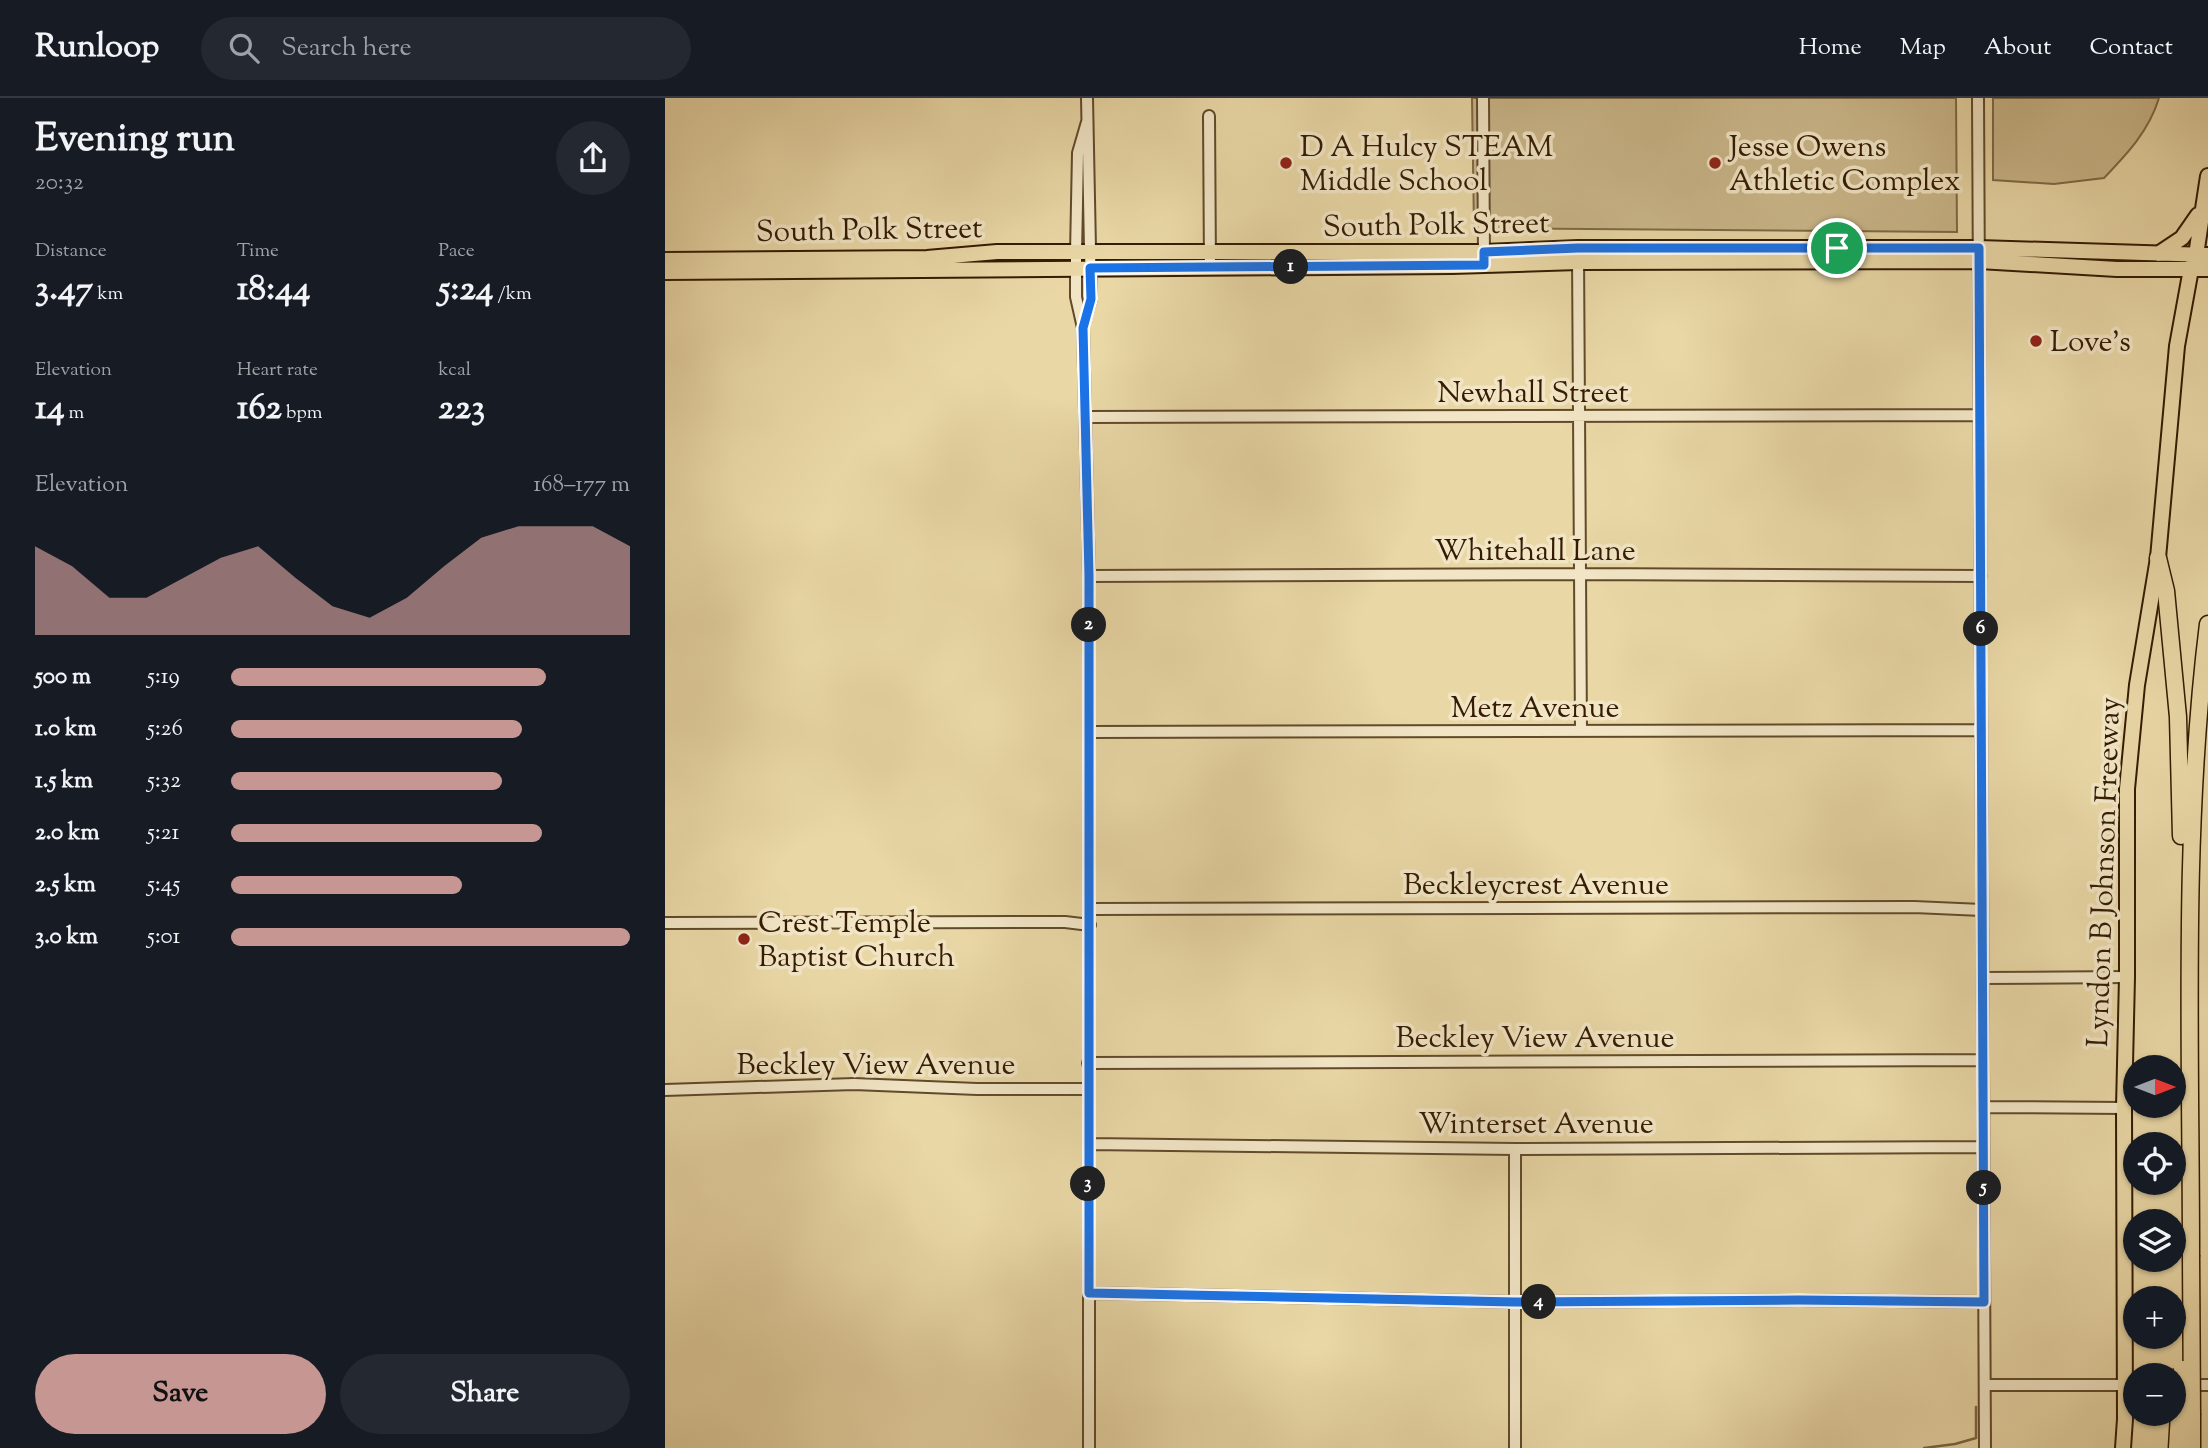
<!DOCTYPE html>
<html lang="en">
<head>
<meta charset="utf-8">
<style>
  :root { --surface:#171b24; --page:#242831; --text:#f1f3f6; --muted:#9ea1a6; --line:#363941; --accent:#c59692 }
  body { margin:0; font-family:"Sorts Mill Goudy",serif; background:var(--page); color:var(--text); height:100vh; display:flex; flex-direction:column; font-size:26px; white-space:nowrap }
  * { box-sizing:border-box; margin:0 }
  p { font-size:23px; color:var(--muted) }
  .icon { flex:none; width:38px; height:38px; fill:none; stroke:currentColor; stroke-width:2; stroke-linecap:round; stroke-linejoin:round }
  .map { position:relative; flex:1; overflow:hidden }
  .sheet { display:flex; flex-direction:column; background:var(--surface); width:665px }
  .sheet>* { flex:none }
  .needle { width:46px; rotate:90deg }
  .tools { position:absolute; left:1458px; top:957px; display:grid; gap:14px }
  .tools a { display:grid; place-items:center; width:63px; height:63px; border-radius:50%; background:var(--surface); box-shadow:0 2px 5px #0004; font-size:35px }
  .pin { position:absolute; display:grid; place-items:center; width:60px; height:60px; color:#fff; margin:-30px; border:4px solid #fff; border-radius:50%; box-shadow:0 2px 7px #0007 }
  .km { position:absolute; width:35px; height:35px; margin:-18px; border-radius:50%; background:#222; color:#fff; font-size:19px; line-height:35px; text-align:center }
  .round { display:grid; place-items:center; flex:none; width:74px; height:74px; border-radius:37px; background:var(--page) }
  .head { display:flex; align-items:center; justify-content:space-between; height:119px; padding:0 35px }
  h1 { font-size:38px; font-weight:700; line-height:52px }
  .metrics { display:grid; grid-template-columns:repeat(3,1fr); gap:10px; height:119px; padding:7px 35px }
  .metrics div { display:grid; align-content:center }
  .metrics b { font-size:35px; font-weight:700 }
  .metrics small { font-size:19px; font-weight:400 }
  .metrics p { font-size:19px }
  .chart { height:196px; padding:14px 35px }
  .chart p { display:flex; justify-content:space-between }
  .chart svg { width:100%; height:126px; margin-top:7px; fill:var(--accent); opacity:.7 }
  .cta { display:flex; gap:14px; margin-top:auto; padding:14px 35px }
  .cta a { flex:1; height:80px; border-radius:42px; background:var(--accent); color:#111; font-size:28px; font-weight:700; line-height:80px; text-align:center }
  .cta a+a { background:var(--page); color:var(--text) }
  ul { padding:0 35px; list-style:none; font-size:23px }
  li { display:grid; grid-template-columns:112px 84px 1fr; align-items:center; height:52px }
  li i { height:18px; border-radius:9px; background:var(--accent) }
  header { display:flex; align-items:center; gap:42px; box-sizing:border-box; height:98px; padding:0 35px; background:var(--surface); border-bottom:2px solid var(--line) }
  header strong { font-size:33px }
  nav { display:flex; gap:38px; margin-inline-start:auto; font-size:24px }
  .search { width:490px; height:63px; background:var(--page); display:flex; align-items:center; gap:18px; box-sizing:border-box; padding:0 24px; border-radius:38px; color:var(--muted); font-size:26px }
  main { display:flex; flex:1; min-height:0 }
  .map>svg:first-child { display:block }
  .green { fill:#cab78a; stroke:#7f6946; stroke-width:2 }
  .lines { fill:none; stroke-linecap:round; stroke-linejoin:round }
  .stream { stroke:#7b6543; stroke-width:2.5 }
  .minor-casing { stroke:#614a2b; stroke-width:14 }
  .major-casing { stroke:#341b02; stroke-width:18 }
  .highway-casing { stroke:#341b02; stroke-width:19 }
  .minor { stroke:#f1e5c5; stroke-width:10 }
  .major { stroke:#e9d7a6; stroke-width:14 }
  .highway { stroke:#e9d7a6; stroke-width:16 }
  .highway-bridge-casing { stroke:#341b02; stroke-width:19; stroke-linecap:butt }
  .highway-bridge { stroke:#e9d7a6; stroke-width:16 }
  .route-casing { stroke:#fff; stroke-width:14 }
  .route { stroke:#1a73e8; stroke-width:9 }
  .poi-dot { fill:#8f2418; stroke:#f1e5c5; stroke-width:2.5 }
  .labels { text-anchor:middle; stroke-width:7; stroke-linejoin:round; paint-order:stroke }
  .poi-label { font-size:30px; fill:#341b02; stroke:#f1e5c5; text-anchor:start }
  .street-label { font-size:30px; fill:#341b02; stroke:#f1e5c5 }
</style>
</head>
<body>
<header>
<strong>Runloop</strong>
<div class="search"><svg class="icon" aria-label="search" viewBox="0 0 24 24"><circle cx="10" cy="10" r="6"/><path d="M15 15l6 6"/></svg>Search here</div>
<nav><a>Home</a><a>Map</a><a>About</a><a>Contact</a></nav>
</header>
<main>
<section class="sheet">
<div class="head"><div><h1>Evening run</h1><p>20:32</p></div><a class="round"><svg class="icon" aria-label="share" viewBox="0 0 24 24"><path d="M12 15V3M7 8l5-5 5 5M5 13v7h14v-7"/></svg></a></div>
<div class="metrics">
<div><p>Distance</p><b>3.47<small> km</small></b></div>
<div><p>Time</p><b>18:44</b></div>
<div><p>Pace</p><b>5:24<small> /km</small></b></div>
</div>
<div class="metrics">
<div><p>Elevation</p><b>14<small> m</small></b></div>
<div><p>Heart rate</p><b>162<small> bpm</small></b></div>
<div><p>kcal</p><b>223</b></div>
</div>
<div class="chart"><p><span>Elevation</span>168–177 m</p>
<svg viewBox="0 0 160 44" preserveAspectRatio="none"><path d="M0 44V13L10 20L20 31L30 31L40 24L50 17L60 13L70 24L80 34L90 38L100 31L110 20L120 10L130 6L140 6L150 6L160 13V44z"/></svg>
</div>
<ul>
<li><b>500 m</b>5:19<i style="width:79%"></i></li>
<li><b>1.0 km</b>5:26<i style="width:73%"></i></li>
<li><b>1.5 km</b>5:32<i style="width:68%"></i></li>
<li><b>2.0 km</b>5:21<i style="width:78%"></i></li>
<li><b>2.5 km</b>5:45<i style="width:58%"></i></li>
<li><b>3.0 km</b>5:01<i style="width:100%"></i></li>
</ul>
<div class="cta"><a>Save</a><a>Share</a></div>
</section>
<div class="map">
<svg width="1543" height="1350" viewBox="0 0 1543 1350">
  <rect width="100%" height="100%" fill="#e9d7a6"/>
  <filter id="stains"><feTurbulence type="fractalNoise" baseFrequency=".00286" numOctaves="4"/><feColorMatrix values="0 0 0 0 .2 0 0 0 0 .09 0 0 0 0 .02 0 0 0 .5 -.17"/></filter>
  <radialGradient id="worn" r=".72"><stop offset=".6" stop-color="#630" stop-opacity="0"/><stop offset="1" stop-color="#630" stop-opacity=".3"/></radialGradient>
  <path class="green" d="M807 0H1291L1292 134 809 130Z
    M1328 0H1494C1484 33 1462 56 1439 80L1389 86 1328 82Z"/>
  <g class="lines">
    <path class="stream" d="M1259 1350 1290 1346 1311 1340V1309"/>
    <defs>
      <path id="minor" d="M818 0 819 158
        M1313 0 1320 1350
        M544 18 545 169
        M422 24 413 55 411 155V199L418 230 424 478V1350
        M913 156 916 633
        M418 228 426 201 422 0
        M420 319 1315 317
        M424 478 914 476 1316 478
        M424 634 1316 632
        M425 811 1249 809 1317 812
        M0 825 400 824 425 827
        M1318 880 1462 879
        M423 965 1318 962
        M0 992 189 986 312 991H422
        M1318 1009 1459 1010
        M424 1046 850 1051 1318 1049
        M850 1051V1350
        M424 1195 850 1204 1133 1202 1319 1204
        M1320 1287H1470
        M1522 1287H1543"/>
      <path id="major" d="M1493 156 1517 140 1533 117
        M0 162 262 160 332 154H819L913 150H1314L1543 157
        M0 174 787 168 913 164 1314 163 1452 171H1543
        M1458 1350 1460 1321 1459 1010 1462 879V691L1472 587 1493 460 1512 248 1526 171 1531 157 1543 78"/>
      <path id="highway" d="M1493 460 1501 493 1513 619 1516 738
        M1526 1157C1526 947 1517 735 1543 526
        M1512 1350 1514 1316
        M1527 1350V1317"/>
    </defs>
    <use href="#minor" class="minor-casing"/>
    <use href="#major" class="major-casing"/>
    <use href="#highway" class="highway-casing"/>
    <use href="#minor" class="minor"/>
    <use href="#major" class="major"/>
    <use href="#highway" class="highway"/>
    <defs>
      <path id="highway-bridge" d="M1526 1157 1527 1317
        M1514 1316 1517 1271"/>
    </defs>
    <use href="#highway-bridge" class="highway-bridge-casing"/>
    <use href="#highway-bridge" class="highway-bridge"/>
  </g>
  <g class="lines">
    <defs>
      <path id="route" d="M913 150H1314L1319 1204 1133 1202 850 1204 424 1195V478L418 230 426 201 425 170 819 167V154Z"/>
    </defs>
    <use href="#route" class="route-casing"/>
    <use href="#route" class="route"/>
  </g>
  <g class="poi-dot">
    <circle cx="621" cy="65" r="7"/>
    <circle cx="1050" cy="65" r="7"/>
    <circle cx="1371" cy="243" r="7"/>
    <circle cx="79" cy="841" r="7"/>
  </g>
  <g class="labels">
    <g class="poi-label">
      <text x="635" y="58">D A Hulcy STEAM<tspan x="635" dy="34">Middle School</tspan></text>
      <text x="1064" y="58">Jesse Owens<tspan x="1064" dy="34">Athletic Complex</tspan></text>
      <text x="1385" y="253">Love's</text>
      <text x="93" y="834">Crest Temple<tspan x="93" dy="34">Baptist Church</tspan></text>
    </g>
    <g class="street-label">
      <text transform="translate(771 126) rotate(-1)" y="10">South Polk Street</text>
      <text transform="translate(204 131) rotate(-1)" y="10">South Polk Street</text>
      <text x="868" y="304">Newhall Street</text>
      <text x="870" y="462">Whitehall Lane</text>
      <text x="870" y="619">Metz Avenue</text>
      <text transform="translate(1438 774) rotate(-88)" y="10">Lyndon B Johnson Freeway</text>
      <text x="871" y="796">Beckleycrest Avenue</text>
      <text x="870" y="949">Beckley View Avenue</text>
      <text x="211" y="976">Beckley View Avenue</text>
      <text x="871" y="1035">Winterset Avenue</text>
    </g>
  </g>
  <rect width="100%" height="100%" filter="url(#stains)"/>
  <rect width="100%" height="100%" fill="url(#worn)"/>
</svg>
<div class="tools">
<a><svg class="needle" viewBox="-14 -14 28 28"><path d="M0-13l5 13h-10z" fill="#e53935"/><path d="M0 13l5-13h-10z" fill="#9ea1a6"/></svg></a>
<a><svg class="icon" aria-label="locate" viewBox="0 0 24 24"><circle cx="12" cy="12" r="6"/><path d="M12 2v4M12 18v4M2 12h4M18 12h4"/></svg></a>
<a><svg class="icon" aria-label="layers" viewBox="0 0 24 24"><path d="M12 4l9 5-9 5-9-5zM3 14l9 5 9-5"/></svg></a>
<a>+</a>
<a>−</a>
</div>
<div class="pin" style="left:1172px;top:150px;background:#1e9e55"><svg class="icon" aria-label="arrive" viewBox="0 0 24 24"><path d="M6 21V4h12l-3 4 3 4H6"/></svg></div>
<b class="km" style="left:626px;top:169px">1</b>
<b class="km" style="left:424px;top:527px">2</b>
<b class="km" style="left:423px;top:1086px">3</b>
<b class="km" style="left:874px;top:1204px">4</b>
<b class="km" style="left:1319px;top:1090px">5</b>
<b class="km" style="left:1316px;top:531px">6</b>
</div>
</main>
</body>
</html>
